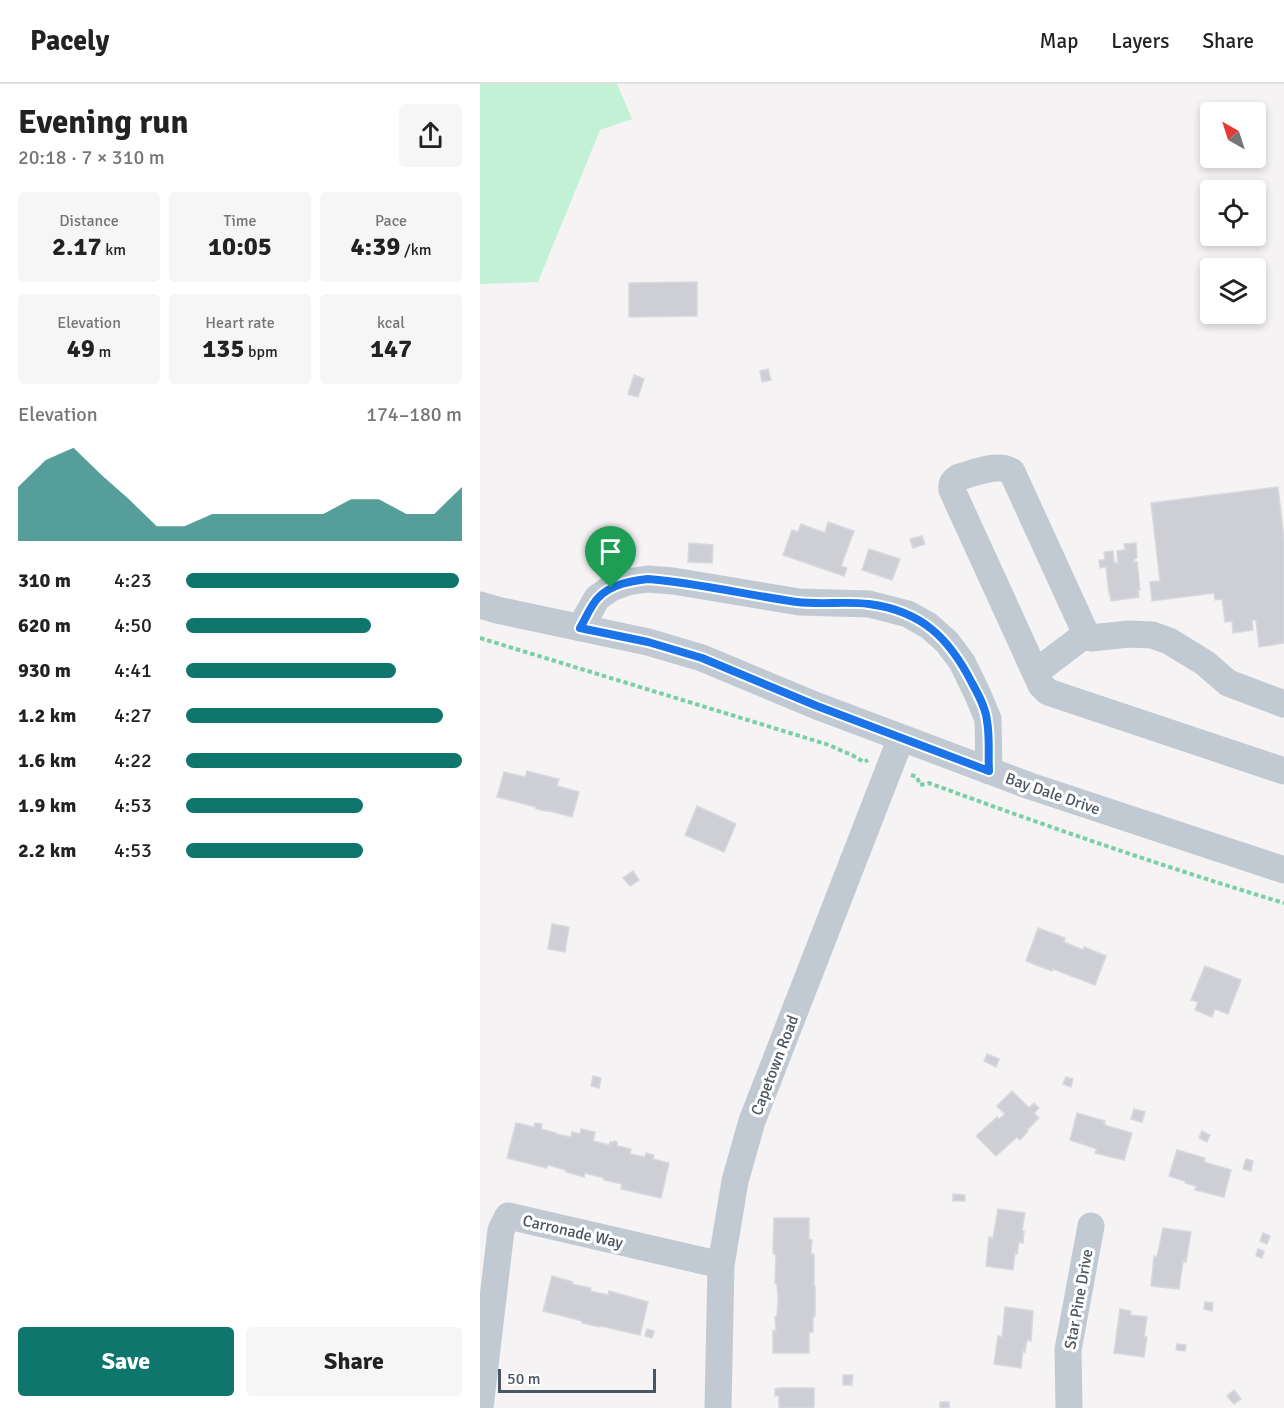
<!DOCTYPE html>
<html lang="en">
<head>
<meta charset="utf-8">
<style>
  :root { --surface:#fff; --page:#f6f6f6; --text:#222; --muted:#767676; --line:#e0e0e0; --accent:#0f766e }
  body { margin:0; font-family:Signika,sans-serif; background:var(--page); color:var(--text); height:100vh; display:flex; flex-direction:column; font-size:22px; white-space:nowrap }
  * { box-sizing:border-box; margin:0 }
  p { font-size:20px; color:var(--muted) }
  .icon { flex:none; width:33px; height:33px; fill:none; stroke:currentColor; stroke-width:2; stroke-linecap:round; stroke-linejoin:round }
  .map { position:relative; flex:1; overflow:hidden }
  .sheet { display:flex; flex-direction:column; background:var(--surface); width:480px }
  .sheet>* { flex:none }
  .needle { width:39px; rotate:321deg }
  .buttons { position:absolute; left:720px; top:18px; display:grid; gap:12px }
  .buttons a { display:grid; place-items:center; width:66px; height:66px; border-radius:6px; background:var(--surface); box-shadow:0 3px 9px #0003; font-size:30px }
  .scale { position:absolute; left:18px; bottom:15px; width:158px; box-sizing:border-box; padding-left:6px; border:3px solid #4a5661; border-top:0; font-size:16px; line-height:21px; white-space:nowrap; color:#4a5661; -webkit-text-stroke:4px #fff; paint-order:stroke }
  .pin { position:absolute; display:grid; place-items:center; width:51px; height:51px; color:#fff; margin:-62px -26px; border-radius:50% 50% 50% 0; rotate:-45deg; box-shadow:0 0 6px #0007 }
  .pin .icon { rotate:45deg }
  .round { display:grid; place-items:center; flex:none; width:63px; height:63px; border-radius:6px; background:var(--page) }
  .overview { display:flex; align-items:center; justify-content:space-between; height:102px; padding:0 18px }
  h1 { font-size:33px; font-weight:700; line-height:45px }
  .figures { display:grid; grid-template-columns:repeat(3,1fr); gap:9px; height:102px; padding:6px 18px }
  .figures div { display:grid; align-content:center; border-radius:6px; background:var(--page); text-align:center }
  .figures b { font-size:26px; font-weight:700 }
  .figures small { font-size:16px; font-weight:400 }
  .figures p { font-size:16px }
  .chart { height:168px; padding:12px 18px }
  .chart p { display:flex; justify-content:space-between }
  .chart svg { width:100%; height:108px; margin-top:6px; fill:var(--accent); opacity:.7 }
  .cta { display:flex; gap:12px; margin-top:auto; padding:12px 18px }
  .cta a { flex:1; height:69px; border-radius:6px; background:var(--accent); color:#fff; font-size:24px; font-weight:700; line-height:69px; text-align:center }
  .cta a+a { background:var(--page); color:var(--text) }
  ul { padding:0 18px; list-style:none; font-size:20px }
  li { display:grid; grid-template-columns:96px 72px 1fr; align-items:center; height:45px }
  li i { height:15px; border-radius:8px; background:var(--accent) }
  header { display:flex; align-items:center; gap:36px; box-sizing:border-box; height:84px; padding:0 30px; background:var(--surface); border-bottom:2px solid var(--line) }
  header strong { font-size:28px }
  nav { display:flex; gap:33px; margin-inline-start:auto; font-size:21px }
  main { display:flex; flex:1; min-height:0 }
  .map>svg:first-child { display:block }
  .grass { fill:#c3f1d5 }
  .building { fill:#cdcfd5; stroke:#d7d9de; stroke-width:1.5 }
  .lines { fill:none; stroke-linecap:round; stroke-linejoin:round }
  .path { stroke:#7ad0a6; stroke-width:4; stroke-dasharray:4.5 3; stroke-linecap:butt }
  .minor { stroke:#c1cad2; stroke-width:27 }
  .route-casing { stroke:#fff; stroke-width:12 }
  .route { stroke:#1a73e8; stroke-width:8 }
  .labels { text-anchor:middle; stroke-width:6; stroke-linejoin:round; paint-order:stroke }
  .street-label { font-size:16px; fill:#4a5661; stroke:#fff }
</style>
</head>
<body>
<header>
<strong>Pacely</strong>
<nav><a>Map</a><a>Layers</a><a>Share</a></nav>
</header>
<main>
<section class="sheet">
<div class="overview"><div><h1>Evening run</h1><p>20:18 · 7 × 310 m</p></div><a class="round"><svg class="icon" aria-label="share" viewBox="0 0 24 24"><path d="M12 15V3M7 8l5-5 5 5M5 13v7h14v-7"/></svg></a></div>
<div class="figures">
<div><p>Distance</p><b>2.17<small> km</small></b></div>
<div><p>Time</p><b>10:05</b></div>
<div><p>Pace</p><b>4:39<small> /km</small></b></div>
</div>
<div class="figures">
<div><p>Elevation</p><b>49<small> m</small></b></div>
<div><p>Heart rate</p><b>135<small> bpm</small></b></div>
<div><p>kcal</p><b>147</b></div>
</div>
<div class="chart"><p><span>Elevation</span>174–180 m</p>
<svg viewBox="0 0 160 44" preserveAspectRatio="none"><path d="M0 44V22L10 11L20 6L30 17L40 27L50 38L60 38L70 33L80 33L90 33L100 33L110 33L120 27L130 27L140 33L150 33L160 22V44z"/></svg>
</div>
<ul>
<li><b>310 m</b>4:23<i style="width:99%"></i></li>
<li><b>620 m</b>4:50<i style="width:67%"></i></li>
<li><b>930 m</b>4:41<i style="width:76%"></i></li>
<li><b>1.2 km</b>4:27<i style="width:93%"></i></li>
<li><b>1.6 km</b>4:22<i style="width:100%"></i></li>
<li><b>1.9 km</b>4:53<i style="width:64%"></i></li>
<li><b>2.2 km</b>4:53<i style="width:64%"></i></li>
</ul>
<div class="cta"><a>Save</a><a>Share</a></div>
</section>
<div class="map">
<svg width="804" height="1324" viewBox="0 0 804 1324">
  <rect width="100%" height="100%" fill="#f5f3f3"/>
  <path class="grass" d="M0 0H137L152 35 120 46 58 198 0 200Z"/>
  <path class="building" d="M217 198V232L149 233V199Z
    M288 285 291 296 282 298 280 287Z
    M154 291 164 295 158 313 148 310Z
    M798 403 804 455V559L779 563 776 536H772L773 546 753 549 752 537 745 538 742 515 735 516 734 509 672 517 670 498 680 497 671 419Z
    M348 438 374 447 361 482 367 484 364 492 303 471 312 446 318 448 321 440 345 449Z
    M442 452 445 460 433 464 430 455Z
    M209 459 233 461 232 479 208 478Z
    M656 459 657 474 654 475V478H657L660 506H658L659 513 631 517 630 509 629 510 626 483 620 484 619 476H625L624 468 633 467 634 478 638 480 637 467 645 466 644 460Z
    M389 465 420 475 412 496 382 486Z
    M47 687 78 695H79L77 702 99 708 92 733 66 726V727L56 725V723L17 713 24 688 45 693Z
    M217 722 256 740 244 768 205 751Z
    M153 787 159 796 150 802 143 794Z
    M72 840 89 843 85 868 68 865Z
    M558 844 585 854 584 858 603 866 604 863 626 872 615 901 573 885 572 887 546 877Z
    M725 882 761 896 748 930 735 925 732 933 715 926 718 918 711 916Z
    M507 970 519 975 516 983 504 977Z
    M113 992 121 994 119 1004 111 1002Z
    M586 993 593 995 591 1003 583 1000Z
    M532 1007 549 1024 554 1019 559 1024 554 1029 559 1034 547 1046 548 1047 540 1056 537 1053 516 1072 496 1052 517 1033 519 1035 525 1030 517 1022Z
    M654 1025 665 1028 662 1038 651 1035Z
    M597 1029 625 1037 624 1041 652 1049 644 1076 615 1069 617 1065 590 1056Z
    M36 1039 54 1043 55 1039 62 1040 61 1045 76 1049V1050L91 1053 92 1048 100 1050 101 1045 115 1048 113 1058V1057L129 1061 130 1058H133L134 1057 137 1058V1062L151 1065 150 1070 165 1073 166 1069 174 1071 173 1075 189 1079 181 1114 141 1105 142 1100 124 1096V1094L105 1089 104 1093 86 1088V1086L68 1081 67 1084 27 1074Z
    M722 1047 730 1051 727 1058 719 1054Z
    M697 1066 725 1074 724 1078 751 1086 744 1113 715 1106 716 1102 705 1099V1097L689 1092Z
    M766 1075 773 1077 771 1087 763 1085Z
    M473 1110 485 1111V1117H473Z
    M518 1125 545 1129 542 1146 544 1147 543 1159 539 1158 537 1170 535 1169 533 1186 506 1182 509 1153 513 1154Z
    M294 1134H329V1155L332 1156 331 1170H334V1201L335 1202V1232L333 1233V1248H329V1269H293V1246L296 1247 295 1233 297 1231 298 1214 297 1201 295 1199 296 1171 294 1170 293 1168Z
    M683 1144 711 1148 706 1178 703 1177 699 1205 671 1202 674 1172 677 1173Z
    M783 1149 790 1152 787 1160 780 1157Z
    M778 1165 784 1167 782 1174 776 1172Z
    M72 1192 93 1198 92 1200 111 1204 110 1207 128 1211 129 1207 168 1218 160 1251 121 1242 120 1243 102 1239V1237L63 1227Z
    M725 1218 733 1219 732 1227 724 1225Z
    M525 1223 553 1227 551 1257 547 1256 545 1268 543 1267 541 1284 514 1280 518 1252 522 1253Z
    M640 1225 651 1227 650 1231 667 1233 664 1253H667L664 1273 634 1269Z
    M167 1245 174 1247 172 1254 165 1252Z
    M697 1260 706 1261 705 1267 696 1266Z
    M363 1291H373L372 1301H363Z
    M298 1304H334V1324H299V1312H295V1305H299Z
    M754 1306 761 1315 754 1320 747 1312Z
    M460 1318H469V1324H460Z"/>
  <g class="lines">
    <path class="path" d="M0 554 346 660 372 671 384 678 388 676
      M431 691 437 693 440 701 449 699C566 742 684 783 804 819"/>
    <path class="minor" d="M0 521 17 526 168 558 222 574 337 622 550 702 804 786
      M100 544 117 514 131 504 147 498 168 495 193 497 319 518 389 520 428 530 449 542 467 558 482 578 498 611 508 635 509 687
      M556 588 606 550
      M804 620 748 599 725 579 689 557 672 551 649 550 611 554 606 550 532 388C519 378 494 389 479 393 473 397 471 399 472 406L561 601 568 608 804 687
      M0 1324 21 1146 28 1132 241 1181
      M238 1324 241 1181 255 1097 272 1037 421 654
      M589 1324 588 1266 611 1142"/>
  </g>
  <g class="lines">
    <defs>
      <path id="route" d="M168 495C218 499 267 511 317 518 341 521 365 517 389 520 442 527 469 554 492 599 498 610 506 624 507 637 510 653 508 670 509 687L337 622 222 574 168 558 100 544C106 534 111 521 118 514 131 500 151 497 168 495Z"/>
    </defs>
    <use href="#route" class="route-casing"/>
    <use href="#route" class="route"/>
  </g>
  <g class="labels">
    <g class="street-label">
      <text transform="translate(573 709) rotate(19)" y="6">Bay Dale Drive</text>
      <text transform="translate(294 981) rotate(-69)" y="6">Capetown Road</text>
      <text transform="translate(93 1147) rotate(13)" y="6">Carronade Way</text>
      <text transform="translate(598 1215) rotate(-80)" y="6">Star Pine Drive</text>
    </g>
  </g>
</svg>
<div class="buttons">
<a><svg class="needle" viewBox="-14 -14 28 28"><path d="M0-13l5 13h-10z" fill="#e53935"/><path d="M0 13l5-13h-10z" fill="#767676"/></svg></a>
<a><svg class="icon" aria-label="locate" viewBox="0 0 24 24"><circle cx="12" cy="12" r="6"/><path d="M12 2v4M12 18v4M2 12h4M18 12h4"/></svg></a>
<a><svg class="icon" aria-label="layers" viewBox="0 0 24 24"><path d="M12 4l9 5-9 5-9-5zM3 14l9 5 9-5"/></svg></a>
</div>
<div class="scale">50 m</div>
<div class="pin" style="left:131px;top:504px;background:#1e9e55"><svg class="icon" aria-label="arrive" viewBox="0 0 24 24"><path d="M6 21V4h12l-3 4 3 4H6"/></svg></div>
</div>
</main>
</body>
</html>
